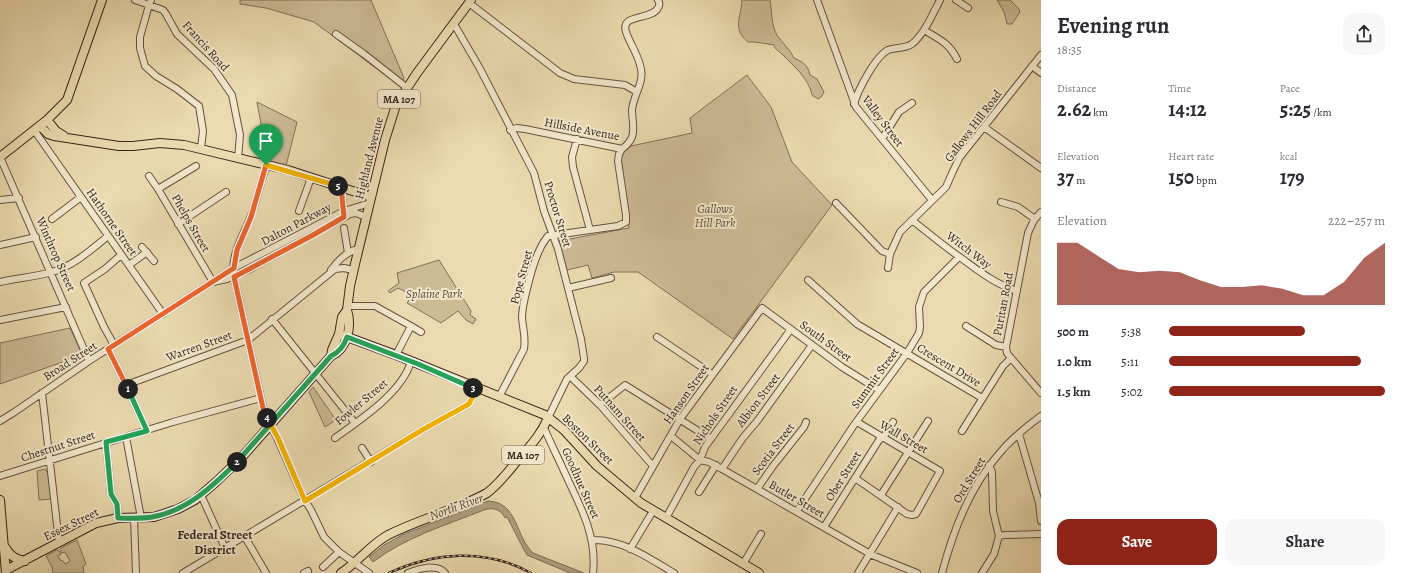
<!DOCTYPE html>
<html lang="en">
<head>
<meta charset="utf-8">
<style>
  :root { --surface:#fff; --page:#f7f7f7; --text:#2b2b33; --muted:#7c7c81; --accent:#8f2418 }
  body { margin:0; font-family:Alegreya,serif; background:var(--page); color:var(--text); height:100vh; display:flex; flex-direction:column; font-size:15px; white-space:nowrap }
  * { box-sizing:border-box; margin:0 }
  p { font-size:13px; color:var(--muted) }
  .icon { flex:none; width:22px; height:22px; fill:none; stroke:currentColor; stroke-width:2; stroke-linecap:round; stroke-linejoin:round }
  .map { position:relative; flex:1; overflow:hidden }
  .side { display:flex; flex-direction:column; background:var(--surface); width:360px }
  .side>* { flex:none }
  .pin { position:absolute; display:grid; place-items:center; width:34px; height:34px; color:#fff; margin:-41px -17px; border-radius:50% 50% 50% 0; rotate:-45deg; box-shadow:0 0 4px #0007 }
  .pin .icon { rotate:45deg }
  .km { position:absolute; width:20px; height:20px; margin:-10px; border-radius:50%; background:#222; color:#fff; font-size:11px; line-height:20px; text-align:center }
  .round { display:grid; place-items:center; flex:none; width:42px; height:42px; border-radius:12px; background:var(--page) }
  .head { display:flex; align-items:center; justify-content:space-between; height:68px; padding:0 16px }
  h1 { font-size:22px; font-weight:700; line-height:30px }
  .metrics { display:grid; grid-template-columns:repeat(3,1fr); gap:6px; height:68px; padding:4px 16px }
  .metrics div { display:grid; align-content:center }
  .metrics b { font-size:20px; font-weight:700 }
  .metrics small { font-size:11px; font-weight:400 }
  .metrics p { font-size:11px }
  .chart { height:112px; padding:8px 16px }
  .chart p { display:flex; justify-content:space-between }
  .chart svg { width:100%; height:72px; margin-top:4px; fill:var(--accent); opacity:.7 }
  .button { display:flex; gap:8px; margin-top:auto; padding:8px 16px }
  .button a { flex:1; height:46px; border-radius:12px; background:var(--accent); color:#fff; font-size:16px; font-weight:700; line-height:46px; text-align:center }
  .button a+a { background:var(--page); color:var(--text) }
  ul { padding:0 16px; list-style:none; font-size:13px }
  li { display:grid; grid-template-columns:64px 48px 1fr; align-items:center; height:30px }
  li i { height:10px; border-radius:5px; background:var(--accent) }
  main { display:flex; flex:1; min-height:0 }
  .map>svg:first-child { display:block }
  .green { fill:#cdbb96; stroke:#82705a }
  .water { fill:#ae9d7e; stroke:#7f6d58 }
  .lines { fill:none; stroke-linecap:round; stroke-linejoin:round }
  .minor-casing { stroke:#655342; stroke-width:8 }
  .major-casing { stroke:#38261e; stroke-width:10 }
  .minor { stroke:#f2e7cb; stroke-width:6 }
  .major { stroke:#ebdaaf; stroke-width:8 }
  .rail-casing { stroke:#38261e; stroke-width:2.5 }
  .rail { stroke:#f2e7cb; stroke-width:1; stroke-dasharray:3; stroke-linecap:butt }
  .split-1-casing { stroke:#fff; stroke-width:8 }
  .split-2-casing { stroke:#fff; stroke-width:8 }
  .split-3-casing { stroke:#fff; stroke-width:8 }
  .split-4-casing { stroke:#fff; stroke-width:8 }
  .split-5-casing { stroke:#fff; stroke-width:8 }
  .split-6-casing { stroke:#fff; stroke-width:8 }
  .split-1 { stroke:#f0652b; stroke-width:5 }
  .split-2 { stroke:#22a559; stroke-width:5 }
  .split-3 { stroke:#22a559; stroke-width:5 }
  .split-4 { stroke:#f5b400; stroke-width:5 }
  .split-5 { stroke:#f0652b; stroke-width:5 }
  .split-6 { stroke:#f5b400; stroke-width:5 }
  .labels { text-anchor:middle; stroke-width:4; stroke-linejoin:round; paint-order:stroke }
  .shield { fill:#f2e7cb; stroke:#706052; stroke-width:1 }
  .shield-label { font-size:11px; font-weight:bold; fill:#38261e }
  .street-label { font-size:12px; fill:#38261e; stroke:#f2e7cb }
  .park-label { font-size:12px; font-style:italic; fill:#5d4b3c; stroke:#f2e7cb }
  .water-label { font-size:13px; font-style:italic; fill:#5b4a3b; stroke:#f2e7cb }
  .neighbourhood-label { font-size:13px; font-weight:bold; fill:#38261e; stroke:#f2e7cb }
</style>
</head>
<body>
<main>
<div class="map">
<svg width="1041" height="573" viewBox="0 0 1041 573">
  <rect width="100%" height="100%" fill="#ebdaaf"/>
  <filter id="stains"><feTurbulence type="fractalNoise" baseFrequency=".005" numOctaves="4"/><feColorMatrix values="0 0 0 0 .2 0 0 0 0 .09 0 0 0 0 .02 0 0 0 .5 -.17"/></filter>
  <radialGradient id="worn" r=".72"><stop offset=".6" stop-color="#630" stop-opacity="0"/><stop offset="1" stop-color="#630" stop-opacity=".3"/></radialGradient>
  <path class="green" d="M240 0H371L404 78 400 86 314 22 266 8 240 4Z
    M742 0H770C772 11 771 25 777 35 782 43 790 49 794 58 803 62 808 65 810 75L817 79 824 92 821 97 818 99 812 95C809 79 794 66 782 54 779 51 775 50 774 45L755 42H748C732 29 741 18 742 0Z
    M997 0H1010L1019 9 1020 12 1012 24H1007L1004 12Z
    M747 75 771 107 792 162 832 205 733 339 638 272H614L592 278 588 265 567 270 559 241 629 228 621 158 624 152 631 146 692 133 690 118Z
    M257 102 297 122 286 166 260 159 263 135Z
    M439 260 471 311 470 315 476 319 473 324 466 320 458 311 441 323 407 303 412 295 398 288 390 293 388 291 399 283 397 273Z
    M70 328 81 352 80 356 0 384V343Z
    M313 387 336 420 325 427 309 392Z
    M45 469 48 473 51 499 39 500 37 471Z
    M77 540 86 564 83 567 84 573H53L52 567 46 556 57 550 59 551 61 554 58 556 61 561 62 560 65 564 70 561 65 552 62 553 60 550 61 548Z"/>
  <path class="water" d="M488 501C518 502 515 536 533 553L584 573H570L527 555 523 548 507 517 505 518C501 509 492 507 484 510 446 525 406 537 373 562L369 557 384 545 402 535Z"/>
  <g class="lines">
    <defs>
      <path id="minor" d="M135 0 149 5 151 0
        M817 0 856 107 932 200
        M956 0 968 8
        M469 3 560 73 574 79 625 85 637 92
        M454 24 479 67 534 173 544 211 558 249 581 339 584 358V361L579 368 567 379 548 418
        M924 30C939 39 949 43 957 59
        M336 34 364 54 406 87
        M1032 66 1041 73
        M854 104C858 90 875 57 888 50 896 47 905 49 912 44 925 33 932 15 940 0
        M984 127 1041 168
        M34 130 163 314
        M510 130 517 128 525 129 622 149C626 146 630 142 632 137 635 129 632 119 632 110 633 96 644 83 641 69 639 56 630 44 626 32 620 13 651 21 658 8 660 5 660 3 658 0
        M577 139 572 157 573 167 590 230
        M882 139 899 112 912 103
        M201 148 203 131 199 106 177 89 156 76 145 66 140 48V37L149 5 163 10 166 14 177 34 214 69 232 95 240 135 238 158
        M0 157 89 361
        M267 165C260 182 257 201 250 218 243 236 230 256 234 277L263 407 265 415 277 438 303 497 311 510 324 537 339 552 369 573
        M149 176 158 189 213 282
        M341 187 344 215
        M158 189 196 166
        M0 200 19 198
        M1001 202 1018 207 1035 219
        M836 203 882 251 890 254
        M299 211 311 178
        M1041 212 1034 220 1028 233 1006 347 1007 353 1011 358 1041 393
        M52 219 81 197
        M912 220C928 233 944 246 961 258 979 271 995 284 1017 291
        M178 224 226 192
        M344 228 348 253
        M0 245 36 237
        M142 247 154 261
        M129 265 147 252
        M888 268 890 254 900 232 946 187 953 171 960 157 1041 55
        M331 270C338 260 346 252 358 249
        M808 280 857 324 982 398
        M0 282C17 278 35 277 52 272 73 266 91 250 108 236
        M213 282 227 279 250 269 350 214 356 213 366 217
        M568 288 611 278
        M347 306H375L411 326 396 355
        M272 319 355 423
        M0 320 66 307
        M411 326 421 332
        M966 326 996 345 1006 347
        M657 337 712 374
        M114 345 104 327 84 283 105 269 121 255
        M108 349 126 385 147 431
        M570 376 600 405 653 466
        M126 385 248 340 335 269 344 268 353 270
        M42 393 59 542
        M499 397 524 349C526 338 523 329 522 318 522 304 533 262 540 249 542 244 545 240 548 236L618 226 626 222V215L618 161 619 154 622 149
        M600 405 625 385 711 439
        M0 421 13 413 89 361 234 268 344 211 370 203
        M544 428C552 446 561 464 569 482 583 511 597 540 593 573
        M962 431 1003 366 1011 358
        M1019 434 1039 503 1041 521
        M671 436 700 460 709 462 722 469 872 555 917 573
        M126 437 141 518
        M335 438C360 420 403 392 411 361
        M883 438 893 422
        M106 442 111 494 117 504 118 518
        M362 448 371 462
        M722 469 742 439 758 420 812 345
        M0 476 173 422 261 398
        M855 478 907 514 912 515 916 514 940 471 857 422
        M757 489 773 466 804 427 806 422
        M699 492 716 465
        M201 495 225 548
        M881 495 928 421
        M635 498 680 419 762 308 842 367 879 390
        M797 511 854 425 907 353 919 333 920 327 919 307 924 292 959 257
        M134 518 136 573
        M666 518 694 467 700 460 705 447 791 329
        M824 527 881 437
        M999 536 1005 535 1041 534
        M245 537 266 573
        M592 540C622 539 649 558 674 573
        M630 549 653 511
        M743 564 761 534
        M323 567 339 552
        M183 573 422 430 469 404 477 389
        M304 573 308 571
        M408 573C417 569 437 563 445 573
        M858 573 898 507
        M942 573C953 531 969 488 998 455 1010 440 1026 427 1041 416
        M982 573 994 554 999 536 993 511 992 472 989 465"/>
      <path id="major" d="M47 120 56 131 64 136
        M40 126 48 134 54 136 119 146H133L160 143 184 145 288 170 371 197
        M0 157 47 120 67 100 102 0
        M339 334 396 355 545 415 564 430 597 466 641 503 759 573
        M331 356 332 350 339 334 342 317 347 310 350 286 355 264 385 140 396 105 417 73 471 0
        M0 500 6 573
        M5 547C10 556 15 559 25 561
        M6 570 96 523 118 518 154 517 178 509 195 500 216 482 242 457 331 356C348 348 352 326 347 310
        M341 573C358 562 370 545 388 535 420 519 456 510 487 493 499 484 508 472 517 461 529 447 541 435 548 418"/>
    </defs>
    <use href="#minor" class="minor-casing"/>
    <use href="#major" class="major-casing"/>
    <use href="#minor" class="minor"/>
    <use href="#major" class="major"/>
    <defs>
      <path id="rail" d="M389 573C434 552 486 548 531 573"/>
    </defs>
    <use href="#rail" class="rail-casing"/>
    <use href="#rail" class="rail"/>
  </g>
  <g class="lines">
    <defs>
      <path id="split-1" d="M128 389 108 349 234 268 237 250 251 217 266 165"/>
      <path id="split-2" d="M128 389 147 431 106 442 111 494 117 504 118 518C130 518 141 519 152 517 187 511 213 486 237 462"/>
      <path id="split-3" d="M237 462 331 356C340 352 344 346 347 337L418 364 473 388"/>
      <path id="split-4" d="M267 418 278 438 305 501 422 430 469 404 477 389 473 388"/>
      <path id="split-5" d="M267 418 263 408 234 277 313 235 344 217 341 187 338 186"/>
      <path id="split-6" d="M266 165 338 186"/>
    </defs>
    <use href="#split-1" class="split-1-casing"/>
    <use href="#split-2" class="split-2-casing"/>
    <use href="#split-3" class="split-3-casing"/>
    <use href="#split-4" class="split-4-casing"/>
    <use href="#split-5" class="split-5-casing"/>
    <use href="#split-6" class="split-6-casing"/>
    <use href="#split-1" class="split-1"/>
    <use href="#split-2" class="split-2"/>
    <use href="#split-3" class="split-3"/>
    <use href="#split-4" class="split-4"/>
    <use href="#split-5" class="split-5"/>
    <use href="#split-6" class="split-6"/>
  </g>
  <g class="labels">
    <g class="shield">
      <rect x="378" y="90" width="42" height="18" rx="3"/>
      <rect x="502" y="446" width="42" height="18" rx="3"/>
    </g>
    <g class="shield-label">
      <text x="399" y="103">MA 107</text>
      <text x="523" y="459">MA 107</text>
    </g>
    <g class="street-label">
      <text transform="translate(206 46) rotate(48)" y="4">Francis Road</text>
      <text transform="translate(883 121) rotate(53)" y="4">Valley Street</text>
      <text transform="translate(973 126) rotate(-53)" y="4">Gallows Hill Road</text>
      <text transform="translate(582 129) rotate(11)" y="4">Hillside Avenue</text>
      <text transform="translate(369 158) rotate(-76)" y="4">Highland Avenue</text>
      <text transform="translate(558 214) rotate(73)" y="4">Proctor Street</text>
      <text transform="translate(112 222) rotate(55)" y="4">Hathorne Street</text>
      <text transform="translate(191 223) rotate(60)" y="4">Phelps Street</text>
      <text transform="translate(296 224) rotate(-28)" y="4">Dalton Parkway</text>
      <text transform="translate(969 250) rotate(37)" y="4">Witch Way</text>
      <text transform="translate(56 254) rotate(66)" y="4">Winthrop Street</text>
      <text transform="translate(521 277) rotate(-75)" y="4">Pope Street</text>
      <text transform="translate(1003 304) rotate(-79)" y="4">Puritan Road</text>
      <text transform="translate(826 341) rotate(36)" y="4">South Street</text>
      <text transform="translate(199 346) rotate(-20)" y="4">Warren Street</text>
      <text transform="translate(70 361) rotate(-33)" y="4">Broad Street</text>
      <text transform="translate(949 365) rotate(31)" y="4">Crescent Drive</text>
      <text transform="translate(875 378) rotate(-54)" y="4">Summit Street</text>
      <text transform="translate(686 394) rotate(-55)" y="4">Hanson Street</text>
      <text transform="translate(758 400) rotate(-53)" y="4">Albion Street</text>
      <text transform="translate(361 402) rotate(-40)" y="4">Fowler Street</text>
      <text transform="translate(620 413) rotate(48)" y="4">Putnam Street</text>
      <text transform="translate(715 415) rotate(-56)" y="4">Nichols Street</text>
      <text transform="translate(904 437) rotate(30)" y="4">Wall Street</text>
      <text transform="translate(588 439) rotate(44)" y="4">Boston Street</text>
      <text transform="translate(58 446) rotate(-18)" y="4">Chestnut Street</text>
      <text transform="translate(773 449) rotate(-53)" y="4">Scotia Street</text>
      <text transform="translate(843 476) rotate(-58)" y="4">Ober Street</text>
      <text transform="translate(969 480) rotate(-59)" y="4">Ord Street</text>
      <text transform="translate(581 483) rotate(66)" y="4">Goodhue Street</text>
      <text transform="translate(797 499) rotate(30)" y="4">Butler Street</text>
      <text transform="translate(71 524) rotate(-26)" y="4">Essex Street</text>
    </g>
    <g class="park-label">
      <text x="715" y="213">Gallows<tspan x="715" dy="14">Hill Park</tspan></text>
      <text x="434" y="298">Splaine Park</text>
    </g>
    <g class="water-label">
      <text transform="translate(456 506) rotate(-20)" y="5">North River</text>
    </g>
    <g class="neighbourhood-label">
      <text x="215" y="539">Federal Street<tspan x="215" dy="15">District</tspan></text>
    </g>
  </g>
  <rect width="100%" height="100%" filter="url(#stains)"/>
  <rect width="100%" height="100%" fill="url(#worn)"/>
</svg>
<div class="pin" style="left:266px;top:165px;background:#1e9e55"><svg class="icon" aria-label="arrive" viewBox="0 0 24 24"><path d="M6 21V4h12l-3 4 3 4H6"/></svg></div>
<b class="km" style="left:128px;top:389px">1</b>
<b class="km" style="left:237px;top:462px">2</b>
<b class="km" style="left:473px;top:388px">3</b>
<b class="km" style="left:267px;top:418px">4</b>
<b class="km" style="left:338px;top:186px">5</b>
</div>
<section class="side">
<div class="head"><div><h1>Evening run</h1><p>18:35</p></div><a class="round"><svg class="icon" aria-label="share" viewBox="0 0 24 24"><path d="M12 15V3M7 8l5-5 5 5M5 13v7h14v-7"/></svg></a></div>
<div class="metrics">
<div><p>Distance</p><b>2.62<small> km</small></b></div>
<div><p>Time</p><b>14:12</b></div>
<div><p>Pace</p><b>5:25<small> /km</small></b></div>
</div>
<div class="metrics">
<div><p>Elevation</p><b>37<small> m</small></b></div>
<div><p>Heart rate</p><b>150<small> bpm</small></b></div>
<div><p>kcal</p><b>179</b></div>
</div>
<div class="chart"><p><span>Elevation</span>222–257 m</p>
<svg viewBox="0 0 160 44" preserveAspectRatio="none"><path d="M0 44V6L10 6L20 14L30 22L40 24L50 23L60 24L70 29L80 33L90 33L100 32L110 34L120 38L130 38L140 30L150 15L160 6V44z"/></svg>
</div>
<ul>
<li><b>500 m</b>5:38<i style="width:63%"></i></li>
<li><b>1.0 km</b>5:11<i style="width:89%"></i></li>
<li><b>1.5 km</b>5:02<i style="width:100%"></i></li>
</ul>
<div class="button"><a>Save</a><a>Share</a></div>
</section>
</main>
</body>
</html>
